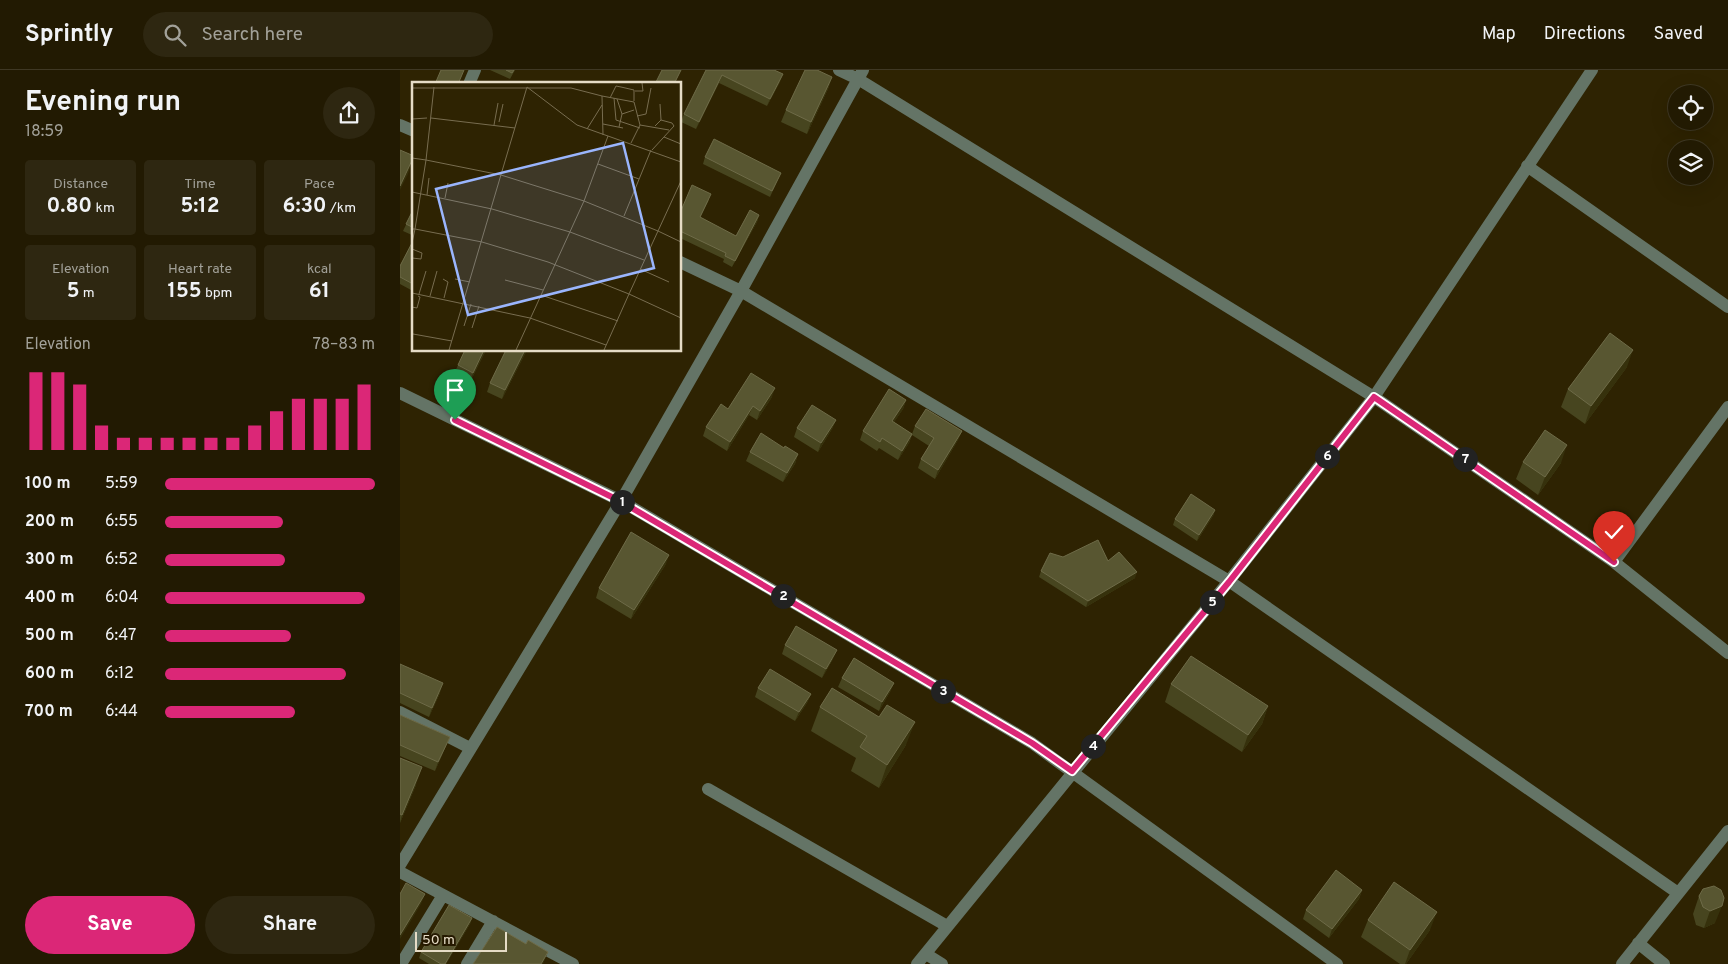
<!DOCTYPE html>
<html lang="en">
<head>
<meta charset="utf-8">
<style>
  :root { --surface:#221a02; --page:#2e2711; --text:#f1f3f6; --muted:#a2a199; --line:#3f3824; --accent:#db2777 }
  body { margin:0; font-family:Overpass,sans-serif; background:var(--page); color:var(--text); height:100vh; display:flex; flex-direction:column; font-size:19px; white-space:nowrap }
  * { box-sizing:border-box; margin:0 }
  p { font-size:16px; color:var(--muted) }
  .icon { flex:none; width:28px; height:28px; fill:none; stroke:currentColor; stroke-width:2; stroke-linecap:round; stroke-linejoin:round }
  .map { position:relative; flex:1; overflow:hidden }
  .sheet { display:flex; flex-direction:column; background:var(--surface); width:400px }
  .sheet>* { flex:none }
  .controls { position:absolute; left:1268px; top:15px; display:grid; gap:10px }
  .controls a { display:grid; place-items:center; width:45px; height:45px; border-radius:50%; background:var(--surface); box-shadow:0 5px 20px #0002,0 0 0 1px var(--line); font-size:25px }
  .scale { position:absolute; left:15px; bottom:12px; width:92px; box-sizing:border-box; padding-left:5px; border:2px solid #e6dcc6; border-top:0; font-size:14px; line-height:18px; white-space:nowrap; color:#e6dcc6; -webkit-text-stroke:4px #251900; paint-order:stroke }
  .pin { position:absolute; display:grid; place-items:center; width:42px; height:42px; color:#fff; margin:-51px -21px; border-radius:50% 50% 50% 0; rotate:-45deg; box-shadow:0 0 5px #0007 }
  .pin .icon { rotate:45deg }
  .km { position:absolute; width:25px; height:25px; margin:-12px; border-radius:50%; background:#222; color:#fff; font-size:14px; line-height:25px; text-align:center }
  .round { display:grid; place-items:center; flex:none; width:52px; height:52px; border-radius:26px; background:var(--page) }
  .headline { display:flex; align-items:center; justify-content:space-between; height:85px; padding:0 25px }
  h1 { font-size:28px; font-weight:700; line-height:38px }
  .metrics { display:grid; grid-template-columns:repeat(3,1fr); gap:8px; height:85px; padding:5px 25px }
  .metrics div { display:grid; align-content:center; border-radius:5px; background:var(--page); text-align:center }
  .metrics b { font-size:21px; font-weight:700 }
  .metrics small { font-size:14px; font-weight:400 }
  .metrics p { font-size:14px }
  .chart { height:140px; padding:10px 25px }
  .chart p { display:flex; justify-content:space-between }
  .chart svg { width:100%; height:90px; margin-top:5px; stroke:var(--accent); stroke-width:6 }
  .primary-button { display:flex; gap:10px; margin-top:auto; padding:10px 25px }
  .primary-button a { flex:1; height:58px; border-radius:30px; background:var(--accent); color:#fff; font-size:20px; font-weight:700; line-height:58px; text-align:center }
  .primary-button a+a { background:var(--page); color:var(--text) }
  ul { padding:0 25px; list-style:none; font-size:16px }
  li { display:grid; grid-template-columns:80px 60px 1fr; align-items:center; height:38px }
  li i { height:12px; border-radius:6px; background:var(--accent) }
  header { display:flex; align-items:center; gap:30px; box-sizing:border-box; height:70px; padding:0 25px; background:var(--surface); border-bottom:1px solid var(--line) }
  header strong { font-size:24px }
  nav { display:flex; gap:28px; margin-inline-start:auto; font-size:18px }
  .search { width:350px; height:45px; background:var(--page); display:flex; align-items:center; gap:12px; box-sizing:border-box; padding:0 18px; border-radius:28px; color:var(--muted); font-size:19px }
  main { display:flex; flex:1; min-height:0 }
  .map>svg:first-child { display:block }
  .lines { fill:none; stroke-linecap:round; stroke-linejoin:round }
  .minor { stroke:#647466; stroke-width:12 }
  .wall { fill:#47451f }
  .shaded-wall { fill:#36310c }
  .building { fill:#585631; stroke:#6e6b48 }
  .route-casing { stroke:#fff; stroke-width:10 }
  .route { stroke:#db2777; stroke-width:6 }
  .inset-road { fill:none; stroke:#786d50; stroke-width:1 }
  .view { fill:#9ab5fd; fill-opacity:0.15; stroke:#9ab5fd; stroke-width:2.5 }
  .inset-edge { fill:none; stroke:#e6dcc6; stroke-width:2.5 }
</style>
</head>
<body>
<header>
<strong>Sprintly</strong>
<div class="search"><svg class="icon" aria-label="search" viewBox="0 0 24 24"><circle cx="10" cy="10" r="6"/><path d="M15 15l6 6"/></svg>Search here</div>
<nav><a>Map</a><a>Directions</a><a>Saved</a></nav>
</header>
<main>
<section class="sheet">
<div class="headline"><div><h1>Evening run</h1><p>18:59</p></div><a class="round"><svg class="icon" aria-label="share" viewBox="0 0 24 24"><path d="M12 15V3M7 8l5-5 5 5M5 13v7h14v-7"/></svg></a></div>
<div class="metrics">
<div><p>Distance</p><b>0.80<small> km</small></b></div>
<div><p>Time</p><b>5:12</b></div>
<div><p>Pace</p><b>6:30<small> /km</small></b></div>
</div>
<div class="metrics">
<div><p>Elevation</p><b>5<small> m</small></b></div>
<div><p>Heart rate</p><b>155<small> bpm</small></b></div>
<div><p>kcal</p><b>61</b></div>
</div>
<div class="chart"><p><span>Elevation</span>78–83 m</p>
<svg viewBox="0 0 160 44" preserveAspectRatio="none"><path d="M5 44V6M15 44V6M25 44V12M35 44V32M45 44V38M55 44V38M65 44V38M75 44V38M85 44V38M95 44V38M105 44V32M115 44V25M125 44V19M135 44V19M145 44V19M155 44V12"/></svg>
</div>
<ul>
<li><b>100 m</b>5:59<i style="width:100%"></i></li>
<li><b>200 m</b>6:55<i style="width:56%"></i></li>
<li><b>300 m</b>6:52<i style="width:57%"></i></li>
<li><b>400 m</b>6:04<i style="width:95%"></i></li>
<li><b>500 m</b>6:47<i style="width:60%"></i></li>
<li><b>600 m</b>6:12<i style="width:86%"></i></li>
<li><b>700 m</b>6:44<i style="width:62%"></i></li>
</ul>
<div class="primary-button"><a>Save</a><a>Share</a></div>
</section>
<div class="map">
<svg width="1328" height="894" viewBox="0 0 1328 894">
  <rect width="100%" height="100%" fill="#2e2302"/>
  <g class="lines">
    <path class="minor" d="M439 0 458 9 974 327 1192 0
      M69 14 75 0
      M0 55 14 61
      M1127 96 1328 237
      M280 192 341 221 829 511 1278 823
      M0 323 221 431 632 673 937 894
      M1214 492 1328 337
      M0 642 70 678
      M308 719 547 856
      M0 795 221 431 341 221 463 0
      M0 802 173 894
      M1238 873 1264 894
      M526 884 542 894
      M1 894 43 825
      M67 894 93 851
      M517 894 829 511 974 327 1214 492 1328 583
      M1222 894 1328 761"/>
  </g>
  <path class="wall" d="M90 0H115L110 9Z
    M306 0 380 12 367 36 319 13 296 59 281 52 284 44Z
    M432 7 428 19 407 64 381 52 386 40Z
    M305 87 381 103 370 127 303 94Z
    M309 130 300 148 336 166 359 145 357 152 332 197 323 192 324 189 280 168V143Z
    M14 138V166L3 161Z
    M14 169V214L11 220 0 214V196Z
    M86 280 70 312 54 304 58 295Z
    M127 280 102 329 87 322 90 313Z
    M1227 297 1185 354 1161 337 1168 319Z
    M372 327 357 350 349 345 327 381 303 366 306 357 328 339Z
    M506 330 503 339 494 352 512 364 515 356 562 361 558 370 535 409 518 398 521 389 529 376 512 365 509 373 498 390 479 378 477 381 460 370 463 361Z
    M436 350 432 359 418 382 394 367 397 358Z
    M350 382 398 384 395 394 383 412 346 391Z
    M1123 392 1161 393 1138 425 1116 409Z
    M815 440 813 446 797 471 773 455 775 449Z
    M663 487 708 491 735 508 686 537 639 507 641 501Z
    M266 494 231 549 196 528 199 518Z
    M385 575 433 589 422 608 382 584Z
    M0 594 40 623 29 647 0 633Z
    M442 608 494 613 490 622 479 641 438 617Z
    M771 614 868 636 862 654 842 682 765 632Z
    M358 618 411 624 407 633 395 651 355 627Z
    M420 637 506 675 479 718 451 701 456 688 411 661Z
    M0 645 50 667 35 701 0 686Z
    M0 688 16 715 0 753Z
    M1303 819 1315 853 1304 858 1296 855 1293 844 1299 826Z
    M962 820 959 829 929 868 903 849 906 840Z
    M72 848 70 854 46 894H29L19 888 21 882Z
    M968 850 1030 860 1006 894H1000L961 867Z"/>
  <path class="shaded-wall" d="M383 4 380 12 367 36 370 29Z
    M322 5 319 13 296 59 299 52Z
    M432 7 428 19 407 64 411 52Z
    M14 87 8 104 0 120V116Z
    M359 145 357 152 332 197 335 191Z
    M84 280H86L70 312 73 303Z
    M125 280H127L102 329 105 320Z
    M1233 280 1227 297 1185 354 1191 336Z
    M375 318 372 327 357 350 360 341Z
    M506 330 503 339 489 360 492 351Z
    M353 336 349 345 327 381 330 372Z
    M436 350 432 359 418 382 421 373Z
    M562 361 558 370 535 409 538 400Z
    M512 364 509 373 498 390 502 381Z
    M1167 375 1161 393 1138 425 1145 407Z
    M398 384 395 394 383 412 387 403Z
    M815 440 813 446 797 471 799 465Z
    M269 485 266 494 231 549 234 540Z
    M737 502 735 508 686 537 688 531Z
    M437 580 433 589 422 608 426 599Z
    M43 613 40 623 29 647 32 638Z
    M494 613 490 622 479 641 482 632Z
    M411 624 407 633 395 651 399 642Z
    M868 636 862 654 842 682 848 665Z
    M515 652 506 675 479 718 487 695Z
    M50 667 46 676 35 701 38 692Z
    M22 697 16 715 0 753 2 745Z
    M962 820 959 829 929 868 932 859Z
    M25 824 21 834 0 869V865Z
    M1322 836 1315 853 1304 858 1310 841Z
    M1037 842 1030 860 1006 894H1005L1010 880Z
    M72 848 70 854 46 894H45Z
    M148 882 143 894H141Z"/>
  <path class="building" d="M41 0H64L58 14H35Z
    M106 0H114L112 3Z
    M262 0H281L274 14H255Z
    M306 0H374L383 4 370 29 322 5 299 52 284 44Z
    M405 0H417L432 7 411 52 386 40Z
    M314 69 381 103 372 121 305 87Z
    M0 80 14 86 0 116Z
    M292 115 311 124 300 147 336 166 350 140 359 145 335 191 325 186 326 183 280 161V143Z
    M14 138V158L6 154Z
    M14 169V213L13 214 0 207V196Z
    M1210 263 1233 280 1191 336 1168 319Z
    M65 280H84L73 303 58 295Z
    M106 280H125L105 320 90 313Z
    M351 303 375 318 360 341 353 336 330 372 306 357 321 334 328 339Z
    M489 319 506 330 492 351 512 364 502 381 482 368 480 372 463 361Z
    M412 335 436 350 421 373 397 358Z
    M526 339 562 361 538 400 521 389 534 368 515 356Z
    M1145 360 1167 375 1145 407 1123 392Z
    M361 363 384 378 385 376 398 384 387 403 350 382Z
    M791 424 815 440 799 465 775 449Z
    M231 462 269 485 234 540 199 518Z
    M698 470 708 491 719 482 737 502 688 531 641 501 650 483 663 487Z
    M396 556 437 580 426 599 385 575Z
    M791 586 868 636 848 665 771 614Z
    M454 588 494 613 482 632 442 608Z
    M0 594 43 613 32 638 0 623Z
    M370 599 411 624 399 642 358 618Z
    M432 618 479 647 487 635 515 652 487 695 460 677 467 666 420 637Z
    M0 645 50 667 38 692 0 675Z
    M0 688 22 697 2 745 0 744Z
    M936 800 962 820 932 859 906 840Z
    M994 812 1037 842 1010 880 968 850Z
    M6 813 25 824 0 865V824Z
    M1314 816 1321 820 1324 828 1322 836 1310 841 1303 837 1299 826 1303 819Z
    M49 835 72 848 45 894H41L21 882Z
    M97 857 126 874 128 870 148 882 141 894H73Z"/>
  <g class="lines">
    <defs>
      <path id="route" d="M55 350 220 431 632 673 672 701 829 512 974 327 1214 492"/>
    </defs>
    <use href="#route" class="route-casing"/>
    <use href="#route" class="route"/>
  </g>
  <g transform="translate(12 12)">
    <rect width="269" height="269" fill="#2e2302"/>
    <path class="inset-road" d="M22 5 14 78 89 93 172 119 196 54M0 6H159L190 14 191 53M223 9H231L230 1M190 14 222 20 228 43 219 61M198 16 204 4 209 5 222 8V19M202 16 204 38 228 46M205 17 210 32M225 34 234 32 239 6M19 36 103 46M0 37 15 36M87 40 91 22M191 42 211 46M82 43 86 21M228 43 257 48M243 44 249 38 248 22M207 45 210 32 222 28M175 47 190 23M252 55 269 62M240 68 262 44 260 41 249 38M0 76 14 78 3 147 70 160 136 180 217 212 192 268M186 82 227 97M269 99 246 149 269 160M0 110 80 127 158 150 232 178M15 113 17 96M33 116 36 101M212 134 239 68M0 147H3L0 161M0 167 10 171 9 177 0 176M228 187 257 200M31 197 36 200 32 216M43 197 58 200M93 198 131 208M0 211 118 236 194 263M7 212 14 189M129 213 206 239M18 214 25 189M0 225 5 226 8 215 6 214M52 244 59 222M60 246 67 224M1 252 40 259M37 268 115 5 165 43 269 80M104 268 172 119 246 149 217 212 269 236"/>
    <path class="view" d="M211 61 242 186 56 233 24 107Z"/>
    <rect width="269" height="269" class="inset-edge"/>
  </g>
</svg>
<div class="controls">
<a><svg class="icon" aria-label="locate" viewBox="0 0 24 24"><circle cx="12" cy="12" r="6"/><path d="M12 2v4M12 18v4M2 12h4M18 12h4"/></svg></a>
<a><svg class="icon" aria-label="layers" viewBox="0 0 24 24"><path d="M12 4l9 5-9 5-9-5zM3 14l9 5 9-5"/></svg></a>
</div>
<div class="scale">50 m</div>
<div class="pin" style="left:55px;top:350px;background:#1e9e55"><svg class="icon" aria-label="arrive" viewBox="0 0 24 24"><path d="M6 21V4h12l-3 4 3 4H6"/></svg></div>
<div class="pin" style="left:1214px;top:492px;background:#d93025"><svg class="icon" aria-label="check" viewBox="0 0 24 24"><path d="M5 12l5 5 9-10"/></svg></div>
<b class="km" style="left:222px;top:432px">1</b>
<b class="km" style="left:383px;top:526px">2</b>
<b class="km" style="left:543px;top:621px">3</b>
<b class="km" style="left:693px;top:676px">4</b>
<b class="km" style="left:812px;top:532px">5</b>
<b class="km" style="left:927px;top:386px">6</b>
<b class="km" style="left:1065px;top:389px">7</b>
</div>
</main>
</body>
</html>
